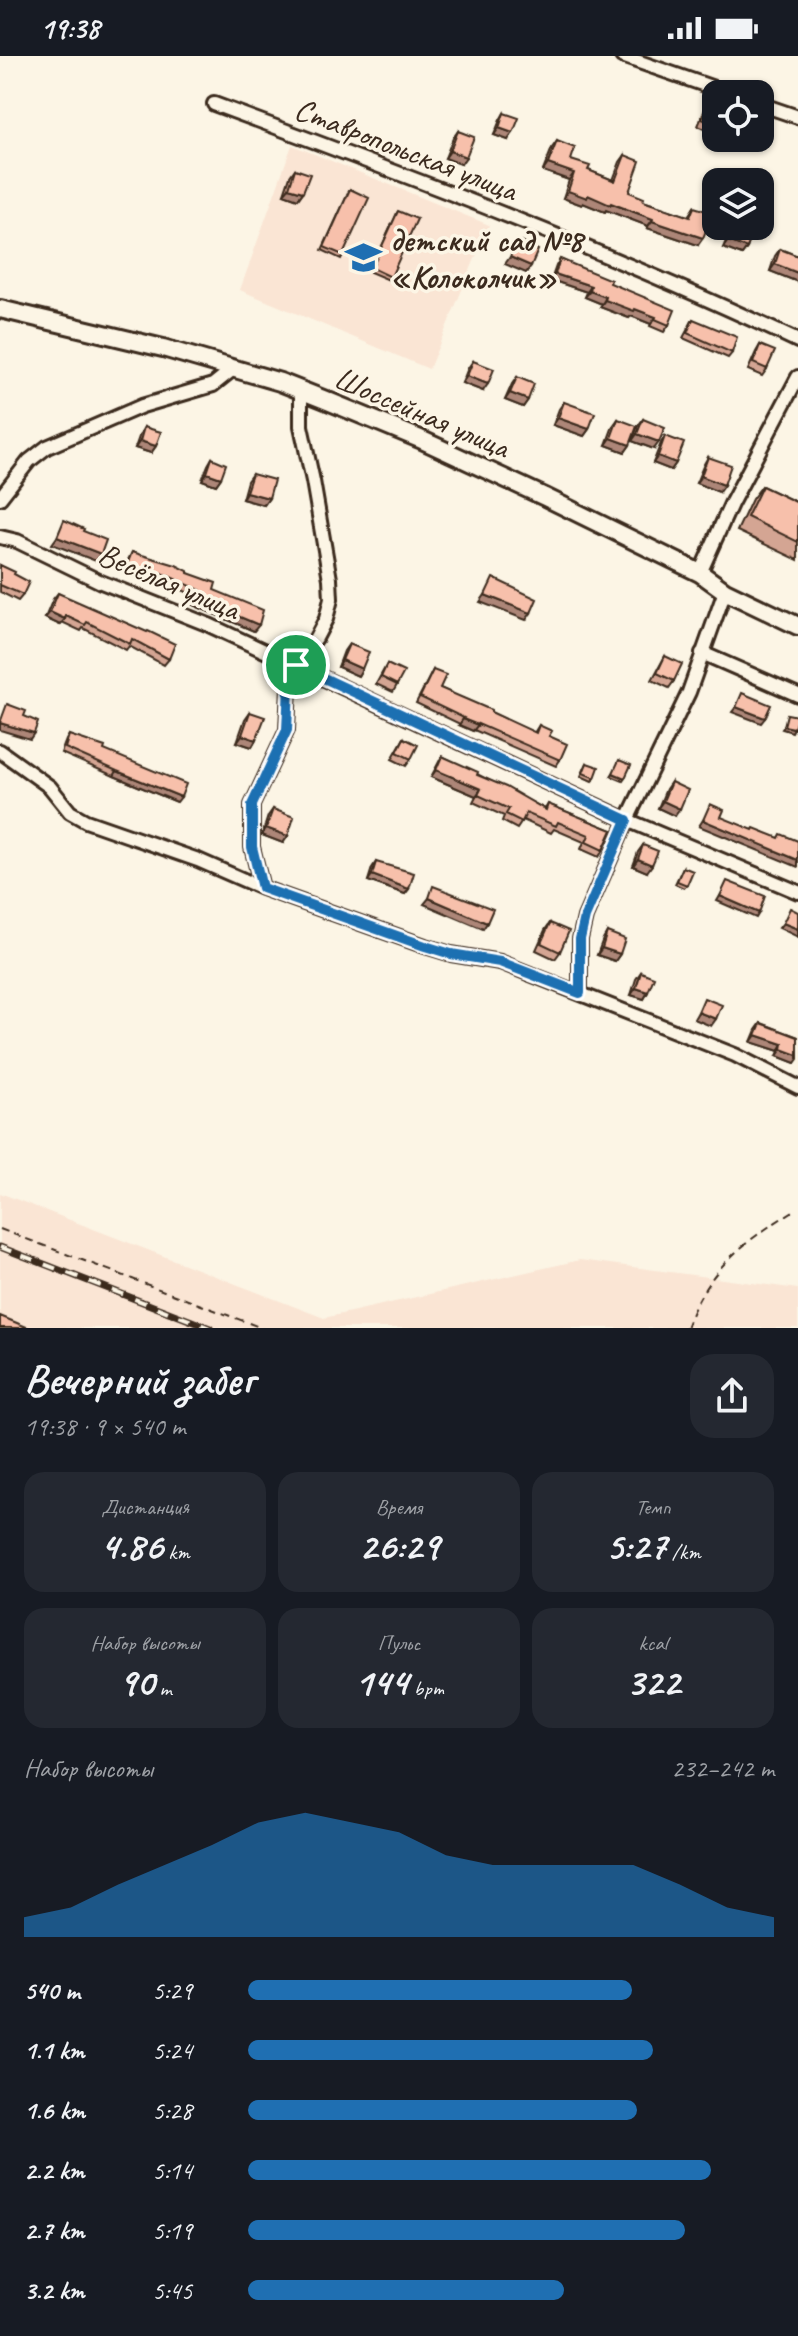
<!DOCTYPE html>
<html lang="ru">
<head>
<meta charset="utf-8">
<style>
  :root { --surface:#171b24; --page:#242831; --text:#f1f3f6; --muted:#9ea1a6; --accent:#1f6fb2 }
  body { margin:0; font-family:Caveat,sans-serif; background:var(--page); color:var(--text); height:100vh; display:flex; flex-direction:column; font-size:30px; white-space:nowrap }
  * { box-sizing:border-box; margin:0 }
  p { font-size:26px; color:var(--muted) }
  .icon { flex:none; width:44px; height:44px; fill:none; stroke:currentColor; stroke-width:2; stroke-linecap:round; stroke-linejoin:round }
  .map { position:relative; height:1272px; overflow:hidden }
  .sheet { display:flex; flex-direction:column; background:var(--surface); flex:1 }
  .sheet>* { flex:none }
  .buttons { position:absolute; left:702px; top:24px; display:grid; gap:16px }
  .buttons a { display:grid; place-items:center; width:72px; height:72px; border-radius:16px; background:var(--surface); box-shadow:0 2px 6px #0004; font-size:40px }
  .pin { position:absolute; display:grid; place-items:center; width:68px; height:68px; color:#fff; margin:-34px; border:4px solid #fff; border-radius:50%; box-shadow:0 2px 8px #0007 }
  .round { display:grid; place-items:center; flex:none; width:84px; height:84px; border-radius:24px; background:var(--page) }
  .overview { display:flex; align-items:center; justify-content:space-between; height:136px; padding:0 24px }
  h1 { font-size:44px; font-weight:700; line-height:60px }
  .stats { display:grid; grid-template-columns:repeat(3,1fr); gap:12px; height:136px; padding:8px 24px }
  .stats div { display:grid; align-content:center; border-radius:20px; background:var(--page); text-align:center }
  .stats b { font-size:40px; font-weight:700 }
  .stats small { font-size:22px; font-weight:400 }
  .stats p { font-size:22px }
  .chart { height:224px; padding:16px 24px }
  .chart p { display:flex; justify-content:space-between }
  .chart svg { width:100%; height:144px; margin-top:8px; fill:var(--accent); opacity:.7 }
  ul { padding:0 24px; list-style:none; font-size:26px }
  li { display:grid; grid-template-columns:128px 96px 1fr; align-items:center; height:60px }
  li i { height:20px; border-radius:10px; background:var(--accent) }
  .status { display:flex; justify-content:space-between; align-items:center; height:56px; padding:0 40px; background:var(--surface); direction:ltr }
  .status svg { height:22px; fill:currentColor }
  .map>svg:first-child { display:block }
  .built { fill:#fae5d4 }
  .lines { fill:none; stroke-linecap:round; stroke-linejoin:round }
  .street-casing { stroke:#3b2a1e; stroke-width:18 }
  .secondary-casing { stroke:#3b2a1e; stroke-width:22 }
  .path { stroke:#3b2a1e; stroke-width:2; stroke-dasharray:8 6; stroke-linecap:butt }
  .street { stroke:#fcf5e5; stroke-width:12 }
  .secondary { stroke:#fcf5e5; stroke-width:16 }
  .rail-casing { stroke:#3b2a1e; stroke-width:7 }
  .rail { stroke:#fcf5e5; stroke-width:4; stroke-dasharray:12; stroke-linecap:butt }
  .wall { fill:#d4a593; stroke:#3b2a1e; stroke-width:2 }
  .shaded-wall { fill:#ad8678; stroke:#3b2a1e; stroke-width:2 }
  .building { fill:#f7c0ab; stroke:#3b2a1e; stroke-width:2 }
  .route-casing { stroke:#fff; stroke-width:16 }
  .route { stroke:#1f6fb2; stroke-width:10 }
  .labels { text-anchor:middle; stroke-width:7; stroke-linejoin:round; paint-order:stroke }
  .street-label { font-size:32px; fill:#3b2a1e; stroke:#fcf5e5 }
  .poi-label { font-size:32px; font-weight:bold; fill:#3b2a1e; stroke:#fcf5e5; text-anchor:start }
</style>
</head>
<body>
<div class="status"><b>19:38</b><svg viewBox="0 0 49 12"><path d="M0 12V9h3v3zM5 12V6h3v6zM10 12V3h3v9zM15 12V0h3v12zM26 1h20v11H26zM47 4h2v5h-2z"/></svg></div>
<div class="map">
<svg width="798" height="1272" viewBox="0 0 798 1272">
  <rect width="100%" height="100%" fill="#fcf5e5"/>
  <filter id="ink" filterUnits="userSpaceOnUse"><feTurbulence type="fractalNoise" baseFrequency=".0125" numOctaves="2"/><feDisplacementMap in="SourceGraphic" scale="16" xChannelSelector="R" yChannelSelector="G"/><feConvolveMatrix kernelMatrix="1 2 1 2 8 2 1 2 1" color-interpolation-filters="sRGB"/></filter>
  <g filter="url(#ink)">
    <path class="built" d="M292 89 489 169 429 313 240 234Z
      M0 1137 324 1262 580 1204 798 1233V1272H0Z"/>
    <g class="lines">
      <defs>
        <path id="street" d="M622 0 731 38
          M214 48C411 121 608 195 798 285
          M760 48 798 61
          M0 442 29 405 47 391 142 350 213 329 233 313
          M0 481 17 485 101 526 209 569 627 764 798 836
          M700 517 731 448 798 321
          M702 597 798 639
          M0 695 50 731 70 756 86 765 198 804 262 832 425 890 451 898 500 906 735 999 798 1031
          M262 832 252 791V749L287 674 289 631 296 609 316 582 326 563 331 543 330 523 313 425 301 370V334
          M580 937V883L585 861 627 764 689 636 725 535"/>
        <path id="secondary" d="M0 253 163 292 280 326 323 343 420 383 545 441 700 517 725 535 798 570"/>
      </defs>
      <use href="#street" class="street-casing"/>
      <use href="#secondary" class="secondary-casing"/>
      <path class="path" d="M0 1173 262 1272
        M686 1272C708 1211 745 1185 798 1152"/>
      <use href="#street" class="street"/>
      <use href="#secondary" class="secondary"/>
      <defs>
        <path id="rail" d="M0 1191 210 1272"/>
      </defs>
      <use href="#rail" class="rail-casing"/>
      <use href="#rail" class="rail"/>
    </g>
    <path class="wall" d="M710 46 716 49V78L698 70 705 53Z
      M504 57 508 84 494 79 500 64Z
      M458 75 461 108 445 102 453 82Z
      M557 85 571 104 588 114 613 124 620 106 625 99 629 136 643 145 688 160 694 151 698 189 647 172 648 170 606 154 605 156 583 147 582 149 563 142 569 124 543 115 552 92Z
      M295 113 303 136 298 143 284 138 290 120Z
      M350 133 343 199 341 203 322 194Z
      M398 155 391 221 389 224 370 216Z
      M732 170H755L747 192 742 199 723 192Z
      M780 193 798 200V226L770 215 775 200Z
      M560 203 610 227 669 269 664 276 650 270 651 268 631 260 629 262 600 251 602 248 585 241 587 236 551 224 556 210Z
      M693 263 732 297 728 302 683 282Z
      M760 289 767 313 762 320 748 314 756 296Z
      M473 305 483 335 462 327 468 312Z
      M517 321 528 344 523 351 505 344 512 328Z
      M564 346 589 373 584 380 553 369 559 353Z
      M618 363 630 389 625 396 606 389 613 370Z
      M643 363 654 393 632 385 638 370Z
      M144 371 156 390 151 397 135 392 140 378Z
      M665 380 676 407 671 414 653 407 661 387Z
      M708 401 719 436 696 427 704 408Z
      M212 402 221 422 216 429 202 424 208 409Z
      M252 418 269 442 264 449 242 443 247 425Z
      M762 430 798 447V504L737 475 752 443Z
      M132 496 188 517 214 534 254 575 193 549 196 540 159 524 156 529 122 516Z
      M0 509 14 518 23 539 18 545 0 536Z
      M58 537 169 603 164 609 129 590 126 594 83 572 81 575 62 566 60 569 45 562 53 543Z
      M349 588 362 613 358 620 338 611 344 595Z
      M665 600 674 625 669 632 652 624Z
      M387 608 397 629 393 636 376 628Z
      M433 614 440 632 534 677 539 669 549 680 560 704 556 710 474 674 473 675 459 669 460 668 416 647Z
      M250 656 256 684 252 691 237 686 245 663Z
      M69 679 177 746 114 720 61 697 66 684Z
      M404 682 411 703 406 710 392 703Z
      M442 700 545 753 548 748 612 774 603 794 599 801 581 793 584 786 554 773 551 777 523 764 517 773 502 765 504 760 473 746 476 740 431 721Z
      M587 707 595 722 592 725 581 720Z
      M671 726 675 760 658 752 666 733Z
      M273 753 288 780 283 787 262 779 268 760Z
      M643 789 647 816 633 810 638 796Z
      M376 806 409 833 405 838 368 825 372 812Z
      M683 811 687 829 684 832 675 828Z
      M550 867 560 896 555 903 536 894 545 874Z
      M607 876 620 898 615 905 597 899 603 883Z
      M641 916 648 936 644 943 631 939 636 923Z
      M761 967 798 981 795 1007 777 1000 779 995 751 986 756 974Z"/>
    <path class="shaded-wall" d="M499 72 513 77 508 84 494 79Z
      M727 82H740L754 87 749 94 725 85Z
      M450 95 466 101 461 108 445 102Z
      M548 108 574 117 569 124 543 115Z
      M289 132 303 136 298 143 284 138Z
      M568 135 588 139 653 163 648 170 606 154 605 156 583 147 582 149 563 142Z
      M652 165 703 182 698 189 647 172Z
      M728 185 747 192 742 199 723 192Z
      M510 201 531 210 526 217 505 208Z
      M775 208 798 217V226L770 215Z
      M555 218 591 230 587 236 551 224Z
      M590 235 606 241 602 248 585 241Z
      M605 244 635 253 656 261 651 268 631 260 629 262 600 251Z
      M467 320 488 328 483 335 462 327Z
      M510 337 528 344 523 351 505 344Z
      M558 362 589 373 584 380 553 369Z
      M637 378 659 386 654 393 632 385Z
      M611 382 630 389 625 396 606 389Z
      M140 385 156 390 151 397 135 392Z
      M658 400 676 407 671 414 653 407Z
      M207 417 221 422 216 429 202 424Z
      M701 420 724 429 719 436 696 427Z
      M246 436 269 442 264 449 242 443Z
      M57 481 101 498 96 505 52 488Z
      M127 509 160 523 156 529 122 516Z
      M485 539 531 557 526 564 480 546Z
      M197 543 259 569 254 575 193 549Z
      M50 556 65 563 60 569 45 562Z
      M342 604 362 613 358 620 338 611Z
      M736 651 765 662 761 667 732 656Z
      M463 663 478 669 473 675 459 669Z
      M0 667 34 677 30 683 0 674Z
      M784 670 794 672 792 676 782 673Z
      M242 679 256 684 252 691 237 686Z
      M436 714 481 733 476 740 431 721Z
      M117 715 181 741 177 746 114 720Z
      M613 717 625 722 623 725 611 720Z
      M663 745 680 753 675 760 658 752Z
      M703 764 798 804V811L699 770Z
      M266 772 288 780 283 787 262 779Z
      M638 803 652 809 647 816 633 810Z
      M372 819 409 833 405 838 368 825Z
      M720 840 759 857 756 862 717 845Z
      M429 842 487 867 483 873 424 848Z
      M783 867 798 873V881L779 872Z
      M602 892 620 898 615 905 597 899Z
      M636 932 648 936 644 943 631 939Z
      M698 956 716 963 711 970 694 963Z
      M756 979 783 988 779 995 751 986Z
      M782 993 798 999V1003L795 1007 777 1000Z"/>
    <path class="building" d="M710 46 716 49V69L702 63Z
      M504 57 519 62 513 77 499 72Z
      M458 75 474 81 466 101 450 95Z
      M740 82H756L754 87Z
      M557 85 575 92 571 104 590 110 588 114 615 125 625 99 640 105 629 136 644 142 643 145 690 161 694 151 713 157 703 182 652 165 653 163 611 147 610 149 588 139 587 142 568 135 574 117 548 108Z
      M295 113 310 118 303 136 289 132Z
      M350 133 369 142 343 199 324 191Z
      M398 155 417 163 391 221 372 212Z
      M734 170H755L747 192 728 185Z
      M517 184 538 194 531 210 510 201Z
      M780 193 798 200V217L775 208Z
      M560 203 611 224 610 227 675 254 669 269 655 263 656 261 635 253 634 255 605 244 606 241 590 235 591 230 555 218Z
      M693 263 737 281 732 297 687 277Z
      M760 289 775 295 767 313 753 307Z
      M473 305 494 313 488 328 467 320Z
      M517 321 534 328 528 344 510 337Z
      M564 346 595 357 589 373 558 362Z
      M618 363 637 370 630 389 611 382Z
      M643 363 665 372 659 386 637 378Z
      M144 371 161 376 156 390 140 385Z
      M665 380 684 387 676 407 658 400Z
      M708 401 731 409 724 429 701 420Z
      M212 402 226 408 221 422 207 417Z
      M252 418 274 424 269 442 246 436Z
      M762 430 798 447V486L747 461Z
      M64 464 84 473 83 475 106 484 101 498 57 481Z
      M132 496 176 509 188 515V517L216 527 214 534 263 554 259 569 197 543 200 534 162 517 160 523 127 509Z
      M0 509 15 516 14 518 29 526 23 539 0 529Z
      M493 522 537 543 531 557 485 539Z
      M58 537 147 576 148 575 175 588 169 603 132 583 130 588 87 566 85 569 66 560 65 563 50 556Z
      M349 588 369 596 362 613 342 604Z
      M665 600 682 608 674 625 657 617Z
      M387 608 404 616 397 629 381 621Z
      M433 614 446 619 440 632 491 654V656L536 677 539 669 552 675 549 680 567 688 560 704 478 668V669L463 663 464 662 420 641Z
      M742 637 771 649 765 662 736 651Z
      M7 648 26 655 24 660 38 666 34 677 0 667Z
      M250 656 265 661 256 684 242 679Z
      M787 658 798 660 794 672 784 670Z
      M69 679 105 691 104 694 186 728 181 741 117 715 65 692Z
      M404 682 418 689 411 703 397 696Z
      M442 700 478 716 477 719 506 731 546 754 548 748 612 774 603 794 586 786 589 779 558 766 556 770 526 757 522 766 506 758 509 753 478 739 481 733 436 714Z
      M619 704 631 709 625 722 613 717Z
      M587 707 599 711 595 722 583 717Z
      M671 726 688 734 680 753 663 745Z
      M710 748 724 754 721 761 753 774 754 772 779 782 781 778 798 785V804L703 764Z
      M273 753 294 761 288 780 266 772Z
      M643 789 658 795 652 809 638 803Z
      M376 806 414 817 409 833 372 819Z
      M683 811 693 815 687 829 677 825Z
      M727 825 765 840 759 857 720 840Z
      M433 830 493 853 487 867 429 842Z
      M790 852 798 856V873L783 867Z
      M550 867 569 875 560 896 541 887Z
      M607 876 625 883 620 898 602 892Z
      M641 916 654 921 648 936 636 932Z
      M704 942 722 949 716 963 698 956Z
      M761 967 798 981V999L782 993 783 988 756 979Z
      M0 1260 29 1272H0Z"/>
  </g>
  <g class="lines" filter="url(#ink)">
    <defs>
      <path id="route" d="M296 609 627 764 585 861 580 883V937L500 906 451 898 425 890 262 832 252 791V749L287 674 289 631Z"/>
    </defs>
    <use href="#route" class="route-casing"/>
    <use href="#route" class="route"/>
  </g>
  <defs>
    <symbol id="school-bare" viewBox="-9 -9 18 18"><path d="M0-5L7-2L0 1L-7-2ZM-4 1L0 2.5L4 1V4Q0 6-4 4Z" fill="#1f6fb2" stroke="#fcf5e5" stroke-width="2.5" paint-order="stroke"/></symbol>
  </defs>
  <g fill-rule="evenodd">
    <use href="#school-bare" x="338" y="176" width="51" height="51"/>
  </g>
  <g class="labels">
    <g class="street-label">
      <text transform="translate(406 93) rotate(21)" y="11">Ставропольская улица</text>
      <text transform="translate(422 356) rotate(23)" y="11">Шоссейная улица</text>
      <text transform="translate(169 525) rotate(23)" y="11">Весёлая улица</text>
    </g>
    <g class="poi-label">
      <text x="390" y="195">детский сад №8<tspan x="390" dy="37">«Колоколчик»</tspan></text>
    </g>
  </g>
</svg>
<div class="buttons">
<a><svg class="icon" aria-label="locate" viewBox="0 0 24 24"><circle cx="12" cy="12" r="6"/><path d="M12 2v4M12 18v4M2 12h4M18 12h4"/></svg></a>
<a><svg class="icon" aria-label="layers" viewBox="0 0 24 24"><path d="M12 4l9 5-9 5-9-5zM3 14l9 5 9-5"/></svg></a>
</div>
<div class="pin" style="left:296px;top:609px;background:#1e9e55"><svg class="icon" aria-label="arrive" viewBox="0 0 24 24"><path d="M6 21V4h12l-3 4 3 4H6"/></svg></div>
</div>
<section class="sheet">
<div class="overview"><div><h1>Вечерний забег</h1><p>19:38 · 9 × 540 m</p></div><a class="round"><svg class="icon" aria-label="share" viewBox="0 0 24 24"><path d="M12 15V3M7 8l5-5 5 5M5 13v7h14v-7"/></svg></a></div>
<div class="stats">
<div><p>Дистанция</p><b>4.86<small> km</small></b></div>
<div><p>Время</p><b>26:29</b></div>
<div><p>Темп</p><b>5:27<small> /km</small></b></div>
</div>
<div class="stats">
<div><p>Набор высоты</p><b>90<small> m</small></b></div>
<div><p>Пульс</p><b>144<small> bpm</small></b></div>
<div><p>kcal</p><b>322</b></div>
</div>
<div class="chart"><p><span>Набор высоты</span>232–242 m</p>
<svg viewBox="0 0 160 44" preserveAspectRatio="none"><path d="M0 44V38L10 35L20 28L30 22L40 16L50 9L60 6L70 9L80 12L90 19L100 22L110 22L120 22L130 22L140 28L150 35L160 38V44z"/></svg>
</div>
<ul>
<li><b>540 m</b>5:29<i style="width:73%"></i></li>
<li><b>1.1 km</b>5:24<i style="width:77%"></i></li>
<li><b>1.6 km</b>5:28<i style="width:74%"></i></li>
<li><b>2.2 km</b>5:14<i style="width:88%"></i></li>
<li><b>2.7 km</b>5:19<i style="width:83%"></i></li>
<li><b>3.2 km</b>5:45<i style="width:60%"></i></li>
</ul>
</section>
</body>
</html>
